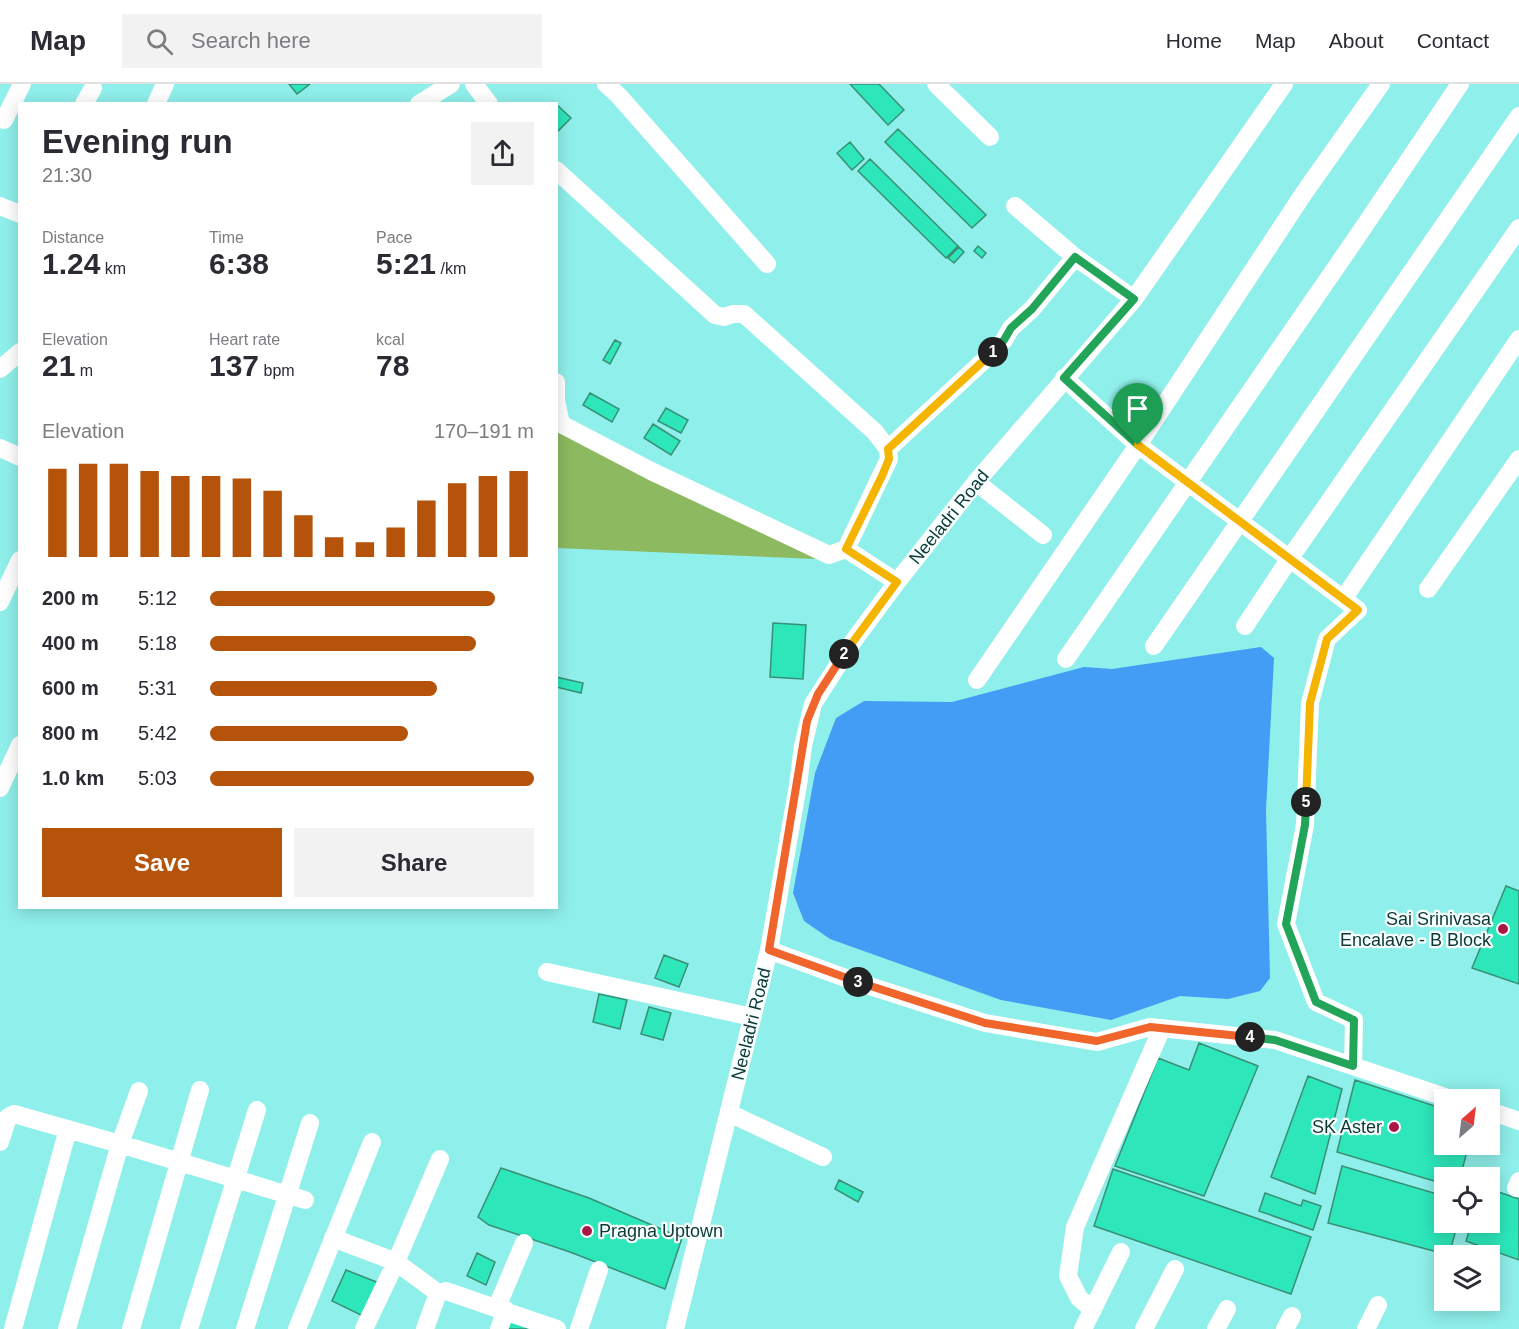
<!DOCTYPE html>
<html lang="en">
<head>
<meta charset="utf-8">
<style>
  :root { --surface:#fff; --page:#f2f2f3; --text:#2b2b33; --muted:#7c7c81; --line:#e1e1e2; --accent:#b45309 }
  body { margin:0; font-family:Arial,sans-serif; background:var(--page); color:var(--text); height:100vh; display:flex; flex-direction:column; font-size:22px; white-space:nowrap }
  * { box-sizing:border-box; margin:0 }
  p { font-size:20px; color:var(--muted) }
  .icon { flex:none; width:33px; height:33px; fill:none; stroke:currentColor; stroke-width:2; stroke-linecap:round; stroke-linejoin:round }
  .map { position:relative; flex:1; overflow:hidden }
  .panel { position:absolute; left:18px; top:18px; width:540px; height:807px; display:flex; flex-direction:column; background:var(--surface); border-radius:0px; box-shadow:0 3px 15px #0003 }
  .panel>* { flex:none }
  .needle { width:39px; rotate:28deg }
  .controls { position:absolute; left:1434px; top:1005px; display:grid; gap:12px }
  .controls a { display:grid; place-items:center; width:66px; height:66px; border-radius:0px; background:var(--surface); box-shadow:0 3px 15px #0003; font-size:30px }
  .pin { position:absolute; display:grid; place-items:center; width:51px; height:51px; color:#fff; margin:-62px -26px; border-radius:50% 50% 50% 0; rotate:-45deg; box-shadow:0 0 6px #0007 }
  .pin .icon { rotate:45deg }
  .km { position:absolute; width:30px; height:30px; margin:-15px; border-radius:50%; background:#222; color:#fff; font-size:16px; line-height:30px; text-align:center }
  .round { display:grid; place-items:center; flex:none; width:63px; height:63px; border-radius:0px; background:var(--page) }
  .head { display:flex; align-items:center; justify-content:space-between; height:102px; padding:0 24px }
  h1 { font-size:33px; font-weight:700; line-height:45px }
  .stats { display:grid; grid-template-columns:repeat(3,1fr); gap:9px; height:102px; padding:6px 24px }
  .stats div { display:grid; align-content:center }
  .stats b { font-size:30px; font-weight:700 }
  .stats small { font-size:16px; font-weight:400 }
  .stats p { font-size:16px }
  .chart { height:168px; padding:12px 24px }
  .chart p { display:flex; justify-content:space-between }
  .chart svg { width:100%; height:108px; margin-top:6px; stroke:var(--accent); stroke-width:6 }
  .primary-button { display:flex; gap:12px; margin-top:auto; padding:12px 24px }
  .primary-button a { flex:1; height:69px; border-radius:0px; background:var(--accent); color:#fff; font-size:24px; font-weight:700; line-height:69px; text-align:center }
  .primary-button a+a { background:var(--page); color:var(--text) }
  ul { padding:0 24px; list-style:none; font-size:20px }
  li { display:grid; grid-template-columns:96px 72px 1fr; align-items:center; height:45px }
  li i { height:15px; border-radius:8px; background:var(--accent) }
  header { display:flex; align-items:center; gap:36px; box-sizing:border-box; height:84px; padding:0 30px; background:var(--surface); border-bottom:2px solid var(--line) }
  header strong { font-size:28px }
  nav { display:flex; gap:33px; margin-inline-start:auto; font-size:21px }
  .search { width:420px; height:54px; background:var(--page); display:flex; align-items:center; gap:15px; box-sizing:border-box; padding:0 21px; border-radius:0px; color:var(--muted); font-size:22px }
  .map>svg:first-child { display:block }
  .green { fill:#8dba60 }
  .water { fill:#449df4 }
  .building { fill:#2de7ba; stroke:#398f76; stroke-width:1.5 }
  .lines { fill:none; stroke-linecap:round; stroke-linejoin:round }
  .minor { stroke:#fff; stroke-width:18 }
  .split-1-casing { stroke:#fff; stroke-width:12 }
  .split-2-casing { stroke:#fff; stroke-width:12 }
  .split-3-casing { stroke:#fff; stroke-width:12 }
  .split-4-casing { stroke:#fff; stroke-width:12 }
  .split-5-casing { stroke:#fff; stroke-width:12 }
  .split-6-casing { stroke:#fff; stroke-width:12 }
  .split-1 { stroke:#22a559; stroke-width:8 }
  .split-2 { stroke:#f5b400; stroke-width:8 }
  .split-3 { stroke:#f0652b; stroke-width:8 }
  .split-4 { stroke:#f0652b; stroke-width:8 }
  .split-5 { stroke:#22a559; stroke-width:8 }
  .split-6 { stroke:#f5b400; stroke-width:8 }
  .poi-dot { fill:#ac1846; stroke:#f6fffe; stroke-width:2 }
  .labels { text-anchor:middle; stroke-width:4.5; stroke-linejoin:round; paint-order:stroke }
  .street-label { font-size:18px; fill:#0d3836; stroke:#f6fffe }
  .poi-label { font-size:18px; fill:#0d3836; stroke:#f6fffe; text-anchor:end }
</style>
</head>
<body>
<header>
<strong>Map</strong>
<div class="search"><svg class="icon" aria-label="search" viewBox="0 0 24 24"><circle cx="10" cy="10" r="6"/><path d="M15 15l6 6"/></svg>Search here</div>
<nav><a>Home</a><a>Map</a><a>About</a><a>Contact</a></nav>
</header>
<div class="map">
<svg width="1519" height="1245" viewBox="0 0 1519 1245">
  <rect width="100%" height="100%" fill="#8fefea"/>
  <path class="green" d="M557 348 817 475 557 464Z"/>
  <path class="water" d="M1261 563 1274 574 1266 726 1270 894 1260 907 1228 915 1180 912 1111 936 1001 916 830 855 804 837 793 809 815 689 836 634 864 617 952 618 1084 583 1112 585Z"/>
  <path class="building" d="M289 0H310L297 10Z
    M850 0H879L904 26 888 41Z
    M556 20 571 34 558 47 556 46Z
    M898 45 986 131 972 144 885 58Z
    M850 58 864 75 852 86 837 69Z
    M870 75 958 162 946 174 858 87Z
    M978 162 986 169 982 174 974 167Z
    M959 163 964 168 954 179 948 174Z
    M615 256 621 259 610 280 603 276Z
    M590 309 619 325 612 338 583 321Z
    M666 324 688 336 681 349 658 337Z
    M653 340 680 357 671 371 644 354Z
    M773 539 806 541 803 595 770 593Z
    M556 593 583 599 581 609 556 603Z
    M1506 802 1519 807V900L1472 884Z
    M664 871 688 880 679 903 655 894Z
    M599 910 627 916 620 945 593 938Z
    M649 923 671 929 663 956 641 950Z
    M1199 959 1258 982 1204 1112 1115 1082 1158 974 1189 986Z
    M1308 992 1342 1005 1315 1110 1271 1093Z
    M1355 996 1444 1025V1060H1469L1460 1094H1444V1100L1337 1068Z
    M1342 1082 1444 1112V1138H1458L1449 1171 1328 1139Z
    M501 1084 589 1114 682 1154 665 1205 570 1168 489 1141 478 1133Z
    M1113 1085 1311 1153 1291 1210 1094 1142Z
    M839 1096 863 1108 858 1118 835 1105Z
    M1490 1105 1519 1115V1176L1466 1157 1472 1138H1490Z
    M1265 1109 1301 1122 1303 1116 1321 1122 1313 1146 1259 1127Z
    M477 1169 495 1178 486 1201 467 1192Z
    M346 1186 379 1199 365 1233 332 1217Z
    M506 1233 538 1245H503Z"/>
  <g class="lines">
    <path class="minor" d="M474 0 489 20
      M606 0 619 12 767 180
      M936 0 990 53
      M84 20 93 4
      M156 20 165 0
      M419 20 451 0
      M4 36 22 0
      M556 86 715 231 724 233 733 230H744L875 348 888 365 889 375 846 465 829 471 651 387 561 340 556 316
      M0 122 20 130
      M1015 122 1075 173
      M0 285 20 268
      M1064 294 1138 361 1358 526 1327 555 1310 619 1305 741 1286 840 1316 918 1354 936 1353 982
      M556 298V314
      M0 364 20 373
      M888 365 992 269 1004 256 1011 244 1032 225 1075 173 1134 215
      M976 398 1043 451
      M846 465 897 498
      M1428 505 1519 375
      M1344 514 1519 255
      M0 518 20 476
      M1245 542 1290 474 1519 144
      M1154 562 1519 32
      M1066 575 1359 150 1460 0
      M977 596 1138 361 1304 109 1381 0
      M0 704 20 661
      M769 866 851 896 985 939 1097 958 1150 943 1275 956 1454 1016
      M547 888 752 933
      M1490 1027 1519 1037
      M729 1029 823 1073
      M0 1058 8 1033 14 1030 120 1060 305 1116
      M1516 1104 1519 1097
      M333 1154 396 1178 438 1209
      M497 1223 524 1159
      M1093 1226 1079 1214 1068 1192 1075 1143 1162 944
      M13 1245 68 1045
      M67 1245 120 1060 139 1007
      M131 1245 200 1006
      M189 1245 257 1026
      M245 1245 310 1039
      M297 1245 372 1058
      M364 1245 396 1178 440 1075
      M425 1245 438 1209 446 1207 557 1245
      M499 1245 506 1226
      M579 1245 599 1186
      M675 1245 769 866 798 701 803 662 813 620 854 556 897 498 976 398 1134 215 1284 0
      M1083 1245 1121 1168
      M1144 1245 1175 1185
      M1216 1245 1227 1225
      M1285 1245 1292 1232
      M1366 1245 1378 1221"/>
  </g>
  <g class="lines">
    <defs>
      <path id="split-1" d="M993 268 1004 256 1011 244 1032 225 1075 173 1134 215 1064 294 1138 361"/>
      <path id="split-2" d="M844 570 897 498 846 465 882 392 889 375 888 365 993 268"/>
      <path id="split-3" d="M844 570 818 610 807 637 769 866 858 898"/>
      <path id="split-4" d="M858 898 985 939 1097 957 1150 943 1250 953"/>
      <path id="split-5" d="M1250 953 1275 956 1353 982 1354 936 1316 918 1286 840 1305 741 1306 718"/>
      <path id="split-6" d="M1138 361 1358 526 1327 555 1310 619 1306 718"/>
    </defs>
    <use href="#split-1" class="split-1-casing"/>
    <use href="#split-2" class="split-2-casing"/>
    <use href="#split-3" class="split-3-casing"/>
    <use href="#split-4" class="split-4-casing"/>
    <use href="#split-5" class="split-5-casing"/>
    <use href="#split-6" class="split-6-casing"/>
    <use href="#split-1" class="split-1"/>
    <use href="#split-2" class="split-2"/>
    <use href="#split-3" class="split-3"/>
    <use href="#split-4" class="split-4"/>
    <use href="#split-5" class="split-5"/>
    <use href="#split-6" class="split-6"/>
  </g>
  <g class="poi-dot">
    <circle cx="1503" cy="845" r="6"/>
    <circle cx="1394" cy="1043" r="6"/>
    <circle cx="587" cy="1147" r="6"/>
  </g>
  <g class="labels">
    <g class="street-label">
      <text transform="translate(949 433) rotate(-51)" y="6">Neeladri Road</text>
      <text transform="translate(751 940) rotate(-76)" y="6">Neeladri Road</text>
    </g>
    <g class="poi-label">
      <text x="1491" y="841">Sai Srinivasa<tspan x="1491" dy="21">Encalave - B Block</tspan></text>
      <text x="1382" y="1049">SK Aster</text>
      <text x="599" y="1153" text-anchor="start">Pragna Uptown</text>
    </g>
  </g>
</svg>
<div class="controls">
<a><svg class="needle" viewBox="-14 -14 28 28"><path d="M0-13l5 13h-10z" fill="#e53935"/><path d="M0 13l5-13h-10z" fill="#7c7c81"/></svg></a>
<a><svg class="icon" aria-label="locate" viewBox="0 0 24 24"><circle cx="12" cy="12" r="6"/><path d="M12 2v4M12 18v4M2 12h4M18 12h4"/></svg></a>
<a><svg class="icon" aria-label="layers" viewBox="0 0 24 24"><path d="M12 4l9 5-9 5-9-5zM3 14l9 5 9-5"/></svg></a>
</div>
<div class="pin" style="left:1138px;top:361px;background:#1e9e55"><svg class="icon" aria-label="arrive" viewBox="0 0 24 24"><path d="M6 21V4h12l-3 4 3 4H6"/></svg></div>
<b class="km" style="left:993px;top:268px">1</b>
<b class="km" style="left:844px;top:570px">2</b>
<b class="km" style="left:858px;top:898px">3</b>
<b class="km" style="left:1250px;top:953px">4</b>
<b class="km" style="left:1306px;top:718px">5</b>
<section class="panel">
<div class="head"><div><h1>Evening run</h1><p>21:30</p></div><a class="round"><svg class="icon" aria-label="share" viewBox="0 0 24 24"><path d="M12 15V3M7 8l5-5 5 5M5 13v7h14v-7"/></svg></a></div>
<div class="stats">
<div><p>Distance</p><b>1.24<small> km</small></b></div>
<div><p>Time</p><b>6:38</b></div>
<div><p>Pace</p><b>5:21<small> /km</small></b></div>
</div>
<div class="stats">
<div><p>Elevation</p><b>21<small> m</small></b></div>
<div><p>Heart rate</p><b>137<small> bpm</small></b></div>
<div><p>kcal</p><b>78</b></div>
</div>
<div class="chart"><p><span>Elevation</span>170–191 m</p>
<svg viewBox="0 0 160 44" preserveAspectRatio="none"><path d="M5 44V8M15 44V6M25 44V6M35 44V9M45 44V11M55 44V11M65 44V12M75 44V17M85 44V27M95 44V36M105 44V38M115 44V32M125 44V21M135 44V14M145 44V11M155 44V9"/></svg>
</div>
<ul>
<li><b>200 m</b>5:12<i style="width:88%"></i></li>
<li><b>400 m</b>5:18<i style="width:82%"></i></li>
<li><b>600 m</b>5:31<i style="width:70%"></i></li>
<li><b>800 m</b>5:42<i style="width:61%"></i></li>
<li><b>1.0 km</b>5:03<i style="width:100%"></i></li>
</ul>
<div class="primary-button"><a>Save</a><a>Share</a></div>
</section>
</div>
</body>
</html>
